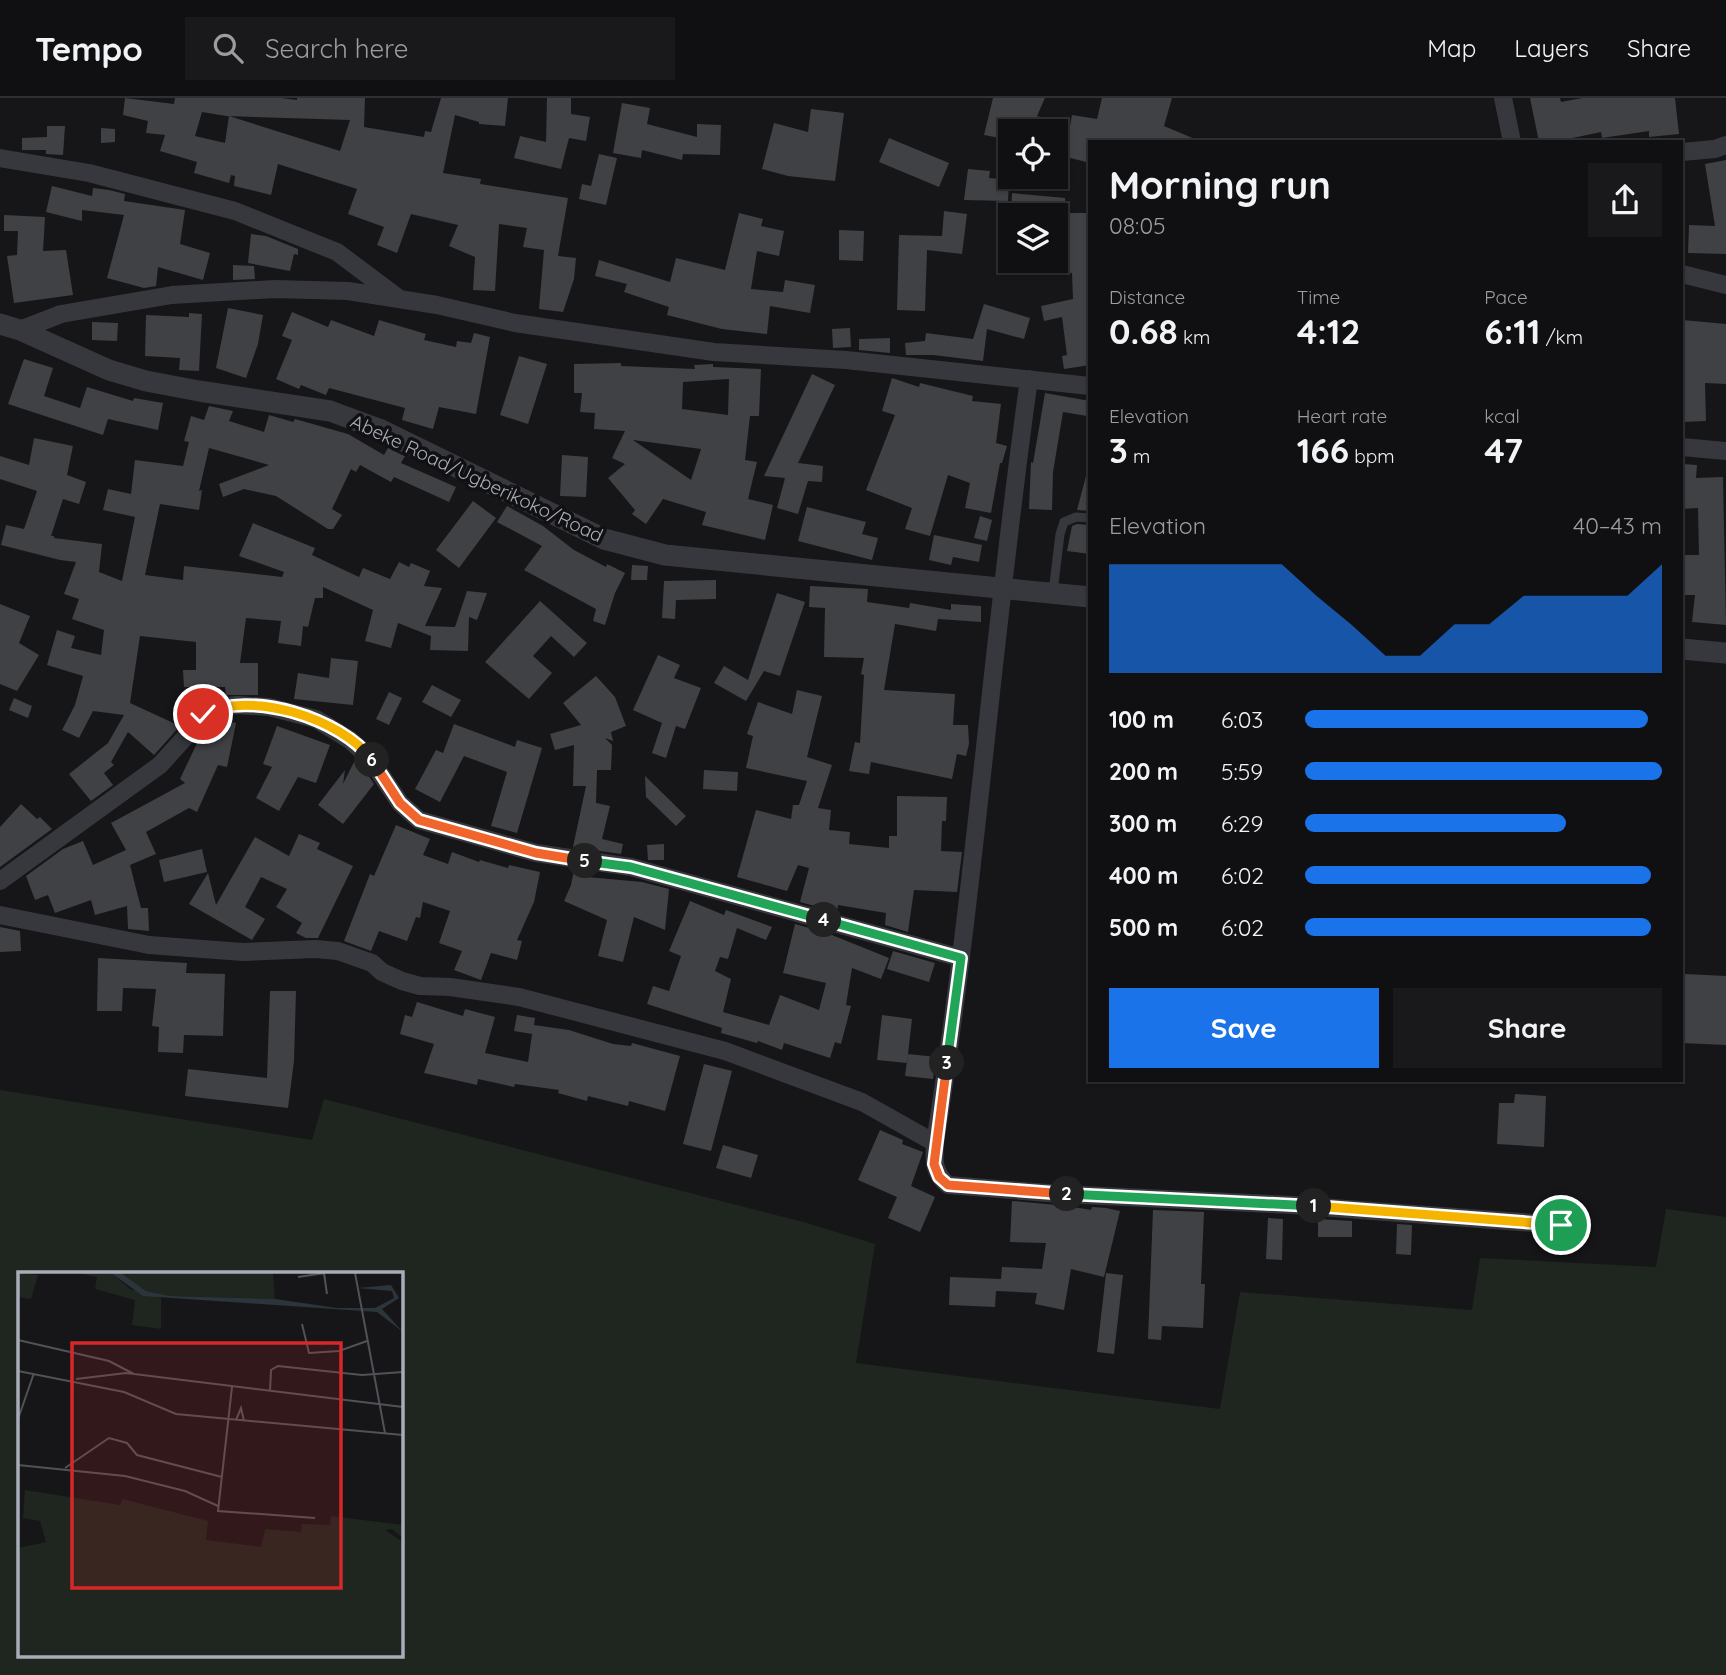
<!DOCTYPE html>
<html lang="en">
<head>
<meta charset="utf-8">
<style>
  :root { --surface:#101012; --page:#19191b; --text:#f1f3f6; --muted:#9c9d9f; --line:#303032; --accent:#1a73e8 }
  body { margin:0; font-family:Quicksand,sans-serif; background:var(--page); color:var(--text); height:100vh; display:flex; flex-direction:column; font-size:26px; white-space:nowrap }
  * { box-sizing:border-box; margin:0 }
  p { font-size:23px; color:var(--muted) }
  .icon { flex:none; width:38px; height:38px; fill:none; stroke:currentColor; stroke-width:2; stroke-linecap:round; stroke-linejoin:round }
  .map { position:relative; flex:1; overflow:hidden }
  .drawer { position:absolute; left:1088px; top:42px; width:595px; height:942px; display:flex; flex-direction:column; background:var(--surface); border-radius:0px; box-shadow:0 2px 5px #0004,0 0 0 2px var(--line) }
  .drawer>* { flex:none }
  .controls { position:absolute; left:998px; top:21px; display:grid; gap:14px }
  .controls a { display:grid; place-items:center; width:70px; height:70px; border-radius:0px; background:var(--surface); box-shadow:0 2px 5px #0004,0 0 0 2px var(--line); font-size:35px }
  .pin { position:absolute; display:grid; place-items:center; width:60px; height:60px; color:#fff; margin:-30px; border:4px solid #fff; border-radius:50%; box-shadow:0 2px 7px #0007 }
  .km { position:absolute; width:35px; height:35px; margin:-18px; border-radius:50%; background:#222; color:#fff; font-size:19px; line-height:35px; text-align:center }
  .round { display:grid; place-items:center; flex:none; width:74px; height:74px; border-radius:0px; background:var(--page) }
  .head { display:flex; align-items:center; justify-content:space-between; height:119px; padding:0 21px }
  h1 { font-size:38px; font-weight:800; line-height:52px }
  .figures { display:grid; grid-template-columns:repeat(3,1fr); gap:10px; height:119px; padding:7px 21px }
  .figures div { display:grid; align-content:center }
  .figures b { font-size:35px; font-weight:800 }
  .figures small { font-size:19px; font-weight:400 }
  .figures p { font-size:19px }
  .chart { height:196px; padding:14px 21px }
  .chart p { display:flex; justify-content:space-between }
  .chart svg { width:100%; height:126px; margin-top:7px; fill:var(--accent); opacity:.7 }
  .primary-button { display:flex; gap:14px; margin-top:auto; padding:14px 21px }
  .primary-button a { flex:1; height:80px; border-radius:0px; background:var(--accent); color:#fff; font-size:28px; font-weight:800; line-height:80px; text-align:center }
  .primary-button a+a { background:var(--page); color:var(--text) }
  ul { padding:0 21px; list-style:none; font-size:23px }
  li { display:grid; grid-template-columns:112px 84px 1fr; align-items:center; height:52px }
  li i { height:18px; border-radius:9px; background:var(--accent) }
  header { display:flex; align-items:center; gap:42px; box-sizing:border-box; height:98px; padding:0 35px; background:var(--surface); border-bottom:2px solid var(--line) }
  header strong { font-size:33px }
  nav { display:flex; gap:38px; margin-inline-start:auto; font-size:24px }
  .search { width:490px; height:63px; background:var(--page); display:flex; align-items:center; gap:18px; box-sizing:border-box; padding:0 24px; border-radius:0px; color:var(--muted); font-size:26px }
  .map>svg:first-child { display:block }
  .green { fill:#1e261f; fill-rule:evenodd }
  .building { fill:#404145; fill-rule:evenodd }
  .lines { fill:none; stroke-linecap:round; stroke-linejoin:round }
  .service { stroke:#37383d; stroke-width:9 }
  .minor { stroke:#37383d; stroke-width:18 }
  .tertiary { stroke:#37383d; stroke-width:21 }
  .split-1-casing { stroke:#fff; stroke-width:14 }
  .split-2-casing { stroke:#fff; stroke-width:14 }
  .split-3-casing { stroke:#fff; stroke-width:14 }
  .split-4-casing { stroke:#fff; stroke-width:14 }
  .split-5-casing { stroke:#fff; stroke-width:14 }
  .split-6-casing { stroke:#fff; stroke-width:14 }
  .split-7-casing { stroke:#fff; stroke-width:14 }
  .split-1 { stroke:#f5b400; stroke-width:9 }
  .split-2 { stroke:#22a559; stroke-width:9 }
  .split-3 { stroke:#f0652b; stroke-width:9 }
  .split-4 { stroke:#22a559; stroke-width:9 }
  .split-5 { stroke:#22a559; stroke-width:9 }
  .split-6 { stroke:#f0652b; stroke-width:9 }
  .split-7 { stroke:#f5b400; stroke-width:9 }
  .labels { text-anchor:middle; stroke-width:7; stroke-linejoin:round; paint-order:stroke }
  .street-label { font-size:19px; fill:#a8adb8; stroke:#111113 }
  .inset-road { fill:none; stroke:#505258; stroke-width:2 }
  .view { fill:#d62828; fill-opacity:0.15; stroke:#d62828; stroke-width:3.5 }
  .inset-edge { fill:none; stroke:#a8adb8; stroke-width:3.5 }
</style>
</head>
<body>
<header>
<strong>Tempo</strong>
<div class="search"><svg class="icon" aria-label="search" viewBox="0 0 24 24"><circle cx="10" cy="10" r="6"/><path d="M15 15l6 6"/></svg>Search here</div>
<nav><a>Map</a><a>Layers</a><a>Share</a></nav>
</header>
<div class="map">
<svg width="1726" height="1577" viewBox="0 0 1726 1577">
  <rect width="100%" height="100%" fill="#161618"/>
  <path class="green" d="M0 992 312 1042 324 1001 807 1125 875 1146 856 1265 1220 1311 1240 1194 1472 1212 1480 1160 1656 1169 1666 1111 1726 1119V1577H0ZM19 1176H401V1558H19Z"/>
  <path class="building" d="M125 0 174 6 175 0H281L297 2V0H365L364 29 424 39 425 33 431 34 441 0H508L505 28 479 26V24L455 17 443 75 481 81 480 86 568 100 558 158 576 160 574 181 563 214 539 211 544 152 523 149 527 130 499 126 495 193 473 192 475 159 449 148 458 127 411 116 397 155 377 147 384 129 348 116 357 91 278 66 271 97 234 88 235 78 231 77 229 85 194 75 197 64 160 53 165 37 146 35 148 23 123 17ZM202 14 226 18 350 22 340 53 229 18 225 45 195 38Z
    M547 0H571V16L590 19 586 43 569 40 561 71 514 60 520 38 546 44Z
    M993 0H1045L1037 18 1040 19 1039 23 1069 33 1072 17 1097 21 1102 0H1172L1164 28 1202 44H1090V65L1055 56V33H1010V42L984 37Z
    M1530 0H1560L1561 4 1582 0H1675L1679 36 1649 39V33L1602 40 1601 34 1554 44H1539Z
    M622 5 650 10 647 26 697 39V26L721 27 720 57 683 56 682 62 642 52 641 60 613 55Z
    M811 11 844 15 835 83 788 78 762 71 774 25 808 34Z
    M47 28H65L63 57 46 56V52H22V40L47 39Z
    M101 30 115 31V44L101 45Z
    M889 40 949 65 939 89 879 64Z
    M599 56 617 60 606 107 579 101 582 86 591 88Z
    M1726 62V156L1688 155 1689 127 1715 128 1705 66Z
    M968 71 990 73 989 80 1009 82 1008 103 964 102Z
    M52 88 92 98 93 90 109 92 125 96 124 103 185 112 180 146 210 155 203 182 158 169 156 188 144 190 107 180 124 117 82 112V123L46 114Z
    M1012 95 1065 100V115H1090V157L1088 156 1090 267 1064 271 1062 258 1067 257 1062 219 1044 223 1041 208 1073 201 1072 175 1055 174V117H1011Z
    M944 113 967 116 962 156 927 152 925 213 897 212 899 137 942 138Z
    M739 115 763 121 761 128 784 133 779 158 757 153 751 191 783 194 785 182 815 187 810 215 770 208 767 236 722 231 667 217 669 209 624 194 627 186 595 178 599 162 670 184 676 160 725 172Z
    M4 117 45 119 43 153 66 152 73 197 14 205 7 158 17 157 18 133H4Z
    M998 117H1010V168L997 167Z
    M839 132 864 133 863 163 839 162Z
    M251 136 266 138 298 151V157L294 156 290 173 248 165Z
    M233 167 254 168 255 181 233 182Z
    M984 206 1030 220 1024 241 987 231 983 263 933 257H906L905 245 925 243 926 235 973 241Z
    M228 210 263 217 258 246 246 280 216 270Z
    M292 214 328 229 331 222 374 238 379 222 426 236 424 242 456 249 457 243 471 245 474 235 490 239 476 316 439 309 433 331 402 322 405 310 329 290 326 297 301 287 299 291 276 281 292 242 282 238Z
    M189 215 202 216 199 273 179 272 180 260 145 258 146 217 189 219Z
    M1682 222 1726 226V286L1705 285 1706 323 1682 324Z
    M92 224 118 225 117 243 92 242Z
    M850 230 851 249 833 250 832 231Z
    M890 240V255L859 252V241Z
    M519 258 547 266 528 326 500 317Z
    M24 261 53 270 44 298 80 310 87 289 133 303 134 300 163 305 158 332 108 321 103 337 8 306Z
    M621 265V268L695 271 694 267 713 266V269L761 271 759 318H750L745 362 757 364 748 401 773 407 765 442 702 427 706 414 663 401 646 426 632 416 635 412 608 380 625 366 612 360 625 333 594 331 595 315 580 314 582 295H574V266ZM729 281 728 317 682 311 683 284ZM633 342 701 351 691 382Z
    M812 276 835 287 798 365 823 368 822 384 808 383 798 416 777 410 785 380 764 378Z
    M892 280 919 289 920 285 973 298 972 303 1001 306 996 345 1007 348 1002 365H1000L991 415 965 410 970 385 948 377 930 438 905 431 912 410 866 392 895 317 882 313Z
    M1045 295 1090 303 1087 318 1063 314 1053 374 1052 412 1029 411 1031 364 1033 365Z
    M209 308 233 313 229 323 264 334 269 317 293 324 295 321 348 336 384 357 388 350 402 357 405 358 401 365 456 389 449 404 394 379 391 384 360 367 356 374 351 371 332 411 342 417 333 431H328L276 398 244 391 223 399 219 386 269 367 209 350 199 393 202 392 199 412 160 406 145 477 183 482 184 468 282 479 284 474 239 458 253 425 315 450 312 457 359 479 363 470 390 481 399 464 409 469 411 465 430 473 424 488 442 490 425 528 455 529 467 493 487 495 477 522 469 519 468 553 430 552 431 538 398 525 391 550 365 543 373 512 323 489V500H315L308 529 303 528 301 548 278 545 281 523 246 520 240 565H258V597H226L225 589H184L183 572H196V544L140 538 130 605 180 628 154 657 128 634 111 664 114 667 104 675 113 687 91 703 69 676 108 645 124 617 93 613 79 640 62 632 75 607 83 578 47 567 57 532 75 538 71 550 101 557 104 532 72 521 79 501 64 496 76 464 60 462 1 447 6 427 24 431 37 393 0 381V358L29 367 34 340 73 348 67 377 86 384 79 406 63 401 51 438H54V440L102 446 99 474 122 483 135 419 103 412 108 391 131 396 135 362 183 368 189 344 184 343 191 318 204 322Z
    M562 357 588 359 586 399 560 398Z
    M1682 366 1697 367 1696 380 1723 379 1726 527 1692 524 1695 497H1682V457H1699L1698 410 1682 411Z
    M1086 378H1090V413L1077 412Z
    M473 403 496 420 459 470 436 452Z
    M507 408 543 428 574 452 606 469 607 466 625 475 615 495 605 527 593 523 596 511 524 472 542 448 497 424Z
    M807 409 866 424 862 436 878 440 872 462 798 443Z
    M980 418 992 422 987 443 974 440Z
    M1077 426 1090 427V456L1067 453 1072 428Z
    M934 437 982 447 979 464 953 459 951 467 929 462Z
    M632 467 648 468 647 482H631Z
    M716 482V501L676 502 675 521 662 520 664 483Z
    M810 488 868 491 867 504 909 510 910 505 951 512V506L981 508V524L938 521 936 533 895 526 884 592 955 596 953 627H968L969 646 966 658 957 656 952 681 871 664 869 676 849 673 855 644 860 645 864 577 861 576 864 560 824 559 825 510 809 509Z
    M777 495 805 504 780 578 764 573 746 603 714 585 724 568 748 582Z
    M540 503 587 545 574 559 551 538 533 558 552 575 529 601 485 564Z
    M0 506 30 518 19 545 39 557 17 593 0 586Z
    M658 557 680 567 674 580 701 590 685 631 676 628 666 660 652 655 662 625 633 612Z
    M331 560 358 563 353 607 294 601 298 575 329 580Z
    M596 578 615 599 626 628 611 634 613 643 605 640 612 647 611 672H597L596 705 610 708 602 741 623 746 621 756 573 749 586 688H573L574 647 555 652 550 636 581 627 563 605Z
    M432 587 461 602 451 619 422 604Z
    M797 592 822 598 807 659 832 667 818 710 831 712 829 732 850 734 849 746 889 750V738H897V698L947 699 946 723H942L941 753 962 754 957 794 914 792 908 834 885 827 886 815 838 807 837 814 800 804 809 770 798 767 787 793 737 779 756 712 791 721 793 707H799L807 683 746 670 753 638 747 636 758 604 792 616Z
    M389 594 402 600 389 627 376 621Z
    M14 600 32 608 28 620 9 612Z
    M219 621 236 625 227 669 218 667 197 714 189 710 146 734 156 756 130 767 141 810H148L149 833 128 831 127 808 95 817 91 802 55 815 48 797 35 802 26 778 63 751 83 743 93 767 126 752 111 725 185 685 180 681 199 641 214 642Z
    M454 626 515 649 517 642 542 650 517 735 491 728 507 674 464 658 440 704 415 691 436 652 443 655Z
    M277 628 330 647 316 685 298 679 279 713 256 700 272 669 263 666Z
    M354 664 364 671 374 686 343 726 318 707 345 672 343 686Z
    M704 672 738 674 737 693 703 691Z
    M645 678 686 718 676 728 646 699Z
    M21 706 37 721 40 719 52 731 0 769V729Z
    M396 727 430 741 423 757 448 766 452 754 479 764 480 762 508 770 509 767 540 774 534 804 517 842 522 843 517 862 491 855 481 882 454 872 462 853 439 845 450 813 423 804 420 820 416 819 407 843 379 833 371 853 344 843 370 776 374 778Z
    M299 736 320 745 317 751 353 768 318 840H306L296 835 302 825 276 809 287 791 261 779 245 809 265 821 252 842 189 806 208 775 216 807 255 739 289 758Z
    M664 746V762H648L647 747Z
    M202 751 207 774 164 784 159 762Z
    M574 772 587 774V779L642 784 669 791 665 832 634 819 623 864 598 858 607 822 564 803 571 787Z
    M690 803 724 817 726 812 772 829 766 842 737 830 728 861 720 859 715 873 731 881 723 914 769 927 780 897 819 912 826 885 783 875 795 826 827 835 889 860 881 881 852 870 846 907 851 908 841 946 835 944 830 960 784 945 782 952 758 943 757 945 721 935 722 930 647 906 653 888 669 893 681 858 669 853Z
    M0 829 20 833 21 853 0 854Z
    M893 853 935 865 929 884 887 871Z
    M98 860 187 865 186 875 225 876 223 938 184 937 183 955 158 954 159 929 152 928 156 891 123 890 122 913H97Z
    M1685 876 1726 878V947L1682 945Z
    M270 893H296L294 963 288 1010 185 998 188 971 267 980Z
    M417 904 463 918 465 911 495 919 485 955 528 964 533 930 532 936 514 933 517 917 535 920 534 927 569 932 613 946 631 948 632 945 680 958 665 1013 629 1003 628 1008 588 998 587 1003 558 995 559 992 515 986 514 989 478 981 477 987 424 975 434 946 400 936 405 917 412 919Z
    M882 917 912 921 907 965 877 962Z
    M908 956 936 959 933 981 905 978Z
    M704 966 732 973 711 1053 683 1046Z
    M1515 996 1546 998 1544 1049 1497 1046 1499 1005H1514Z
    M880 1032 903 1042 902 1046 923 1054 911 1088 935 1099 920 1134 888 1120 897 1099 858 1082Z
    M723 1047 758 1057 751 1080 716 1070Z
    M1012 1103 1067 1108 1091 1112 1092 1109 1106 1110 1120 1113 1104 1179 1071 1171 1064 1212 1035 1206 1037 1195 996 1193 995 1209 949 1207 950 1179 1001 1181 1002 1169 1042 1171 1046 1145 1010 1144Z
    M1153 1112 1204 1114 1201 1186H1205L1203 1230 1162 1228 1161 1242 1148 1241Z
    M1268 1120 1283 1121 1282 1162 1266 1161Z
    M1318 1121 1352 1123V1139H1318Z
    M1397 1126 1412 1127 1411 1157 1396 1156Z
    M1106 1175 1123 1177 1114 1256 1097 1254Z"/>
  <g class="lines">
    <path class="service" d="M1053 494 1060 436 1064 424 1076 419 1090 420"/>
    <path class="minor" d="M1503 0 1512 44
      M1682 54 1715 51 1726 47
      M0 60 89 75 235 113 337 154 397 199
      M1682 176 1726 187
      M20 232 61 216 172 197 275 191 348 193 437 207 515 225 714 254 846 262 1090 288
      M1029 281C993 535 975 791 935 1045 934 1063 933 1074 948 1087L1061 1096 1293 1107 1561 1127
      M1682 349 1726 353
      M0 783 160 667 188 636 203 616 214 610 237 607 269 609 316 621 350 642 369 659 400 705 419 722 536 755 631 769 961 860
      M0 817 149 847 243 854 315 851 338 853 372 865 382 874 402 883 420 888 450 889 519 899 725 953 862 1004 935 1045"/>
    <path class="tertiary" d="M0 226 20 232 109 272 146 283 199 293 330 313 379 331 604 441 665 457 1090 499
      M1682 551 1726 555"/>
  </g>
  <g class="lines">
    <defs>
      <path id="split-1" d="M1314 1108 1561 1127"/>
      <path id="split-2" d="M1067 1096 1314 1108"/>
      <path id="split-3" d="M947 965 934 1066 939 1079 948 1087 1067 1096"/>
      <path id="split-4" d="M824 822 961 860 947 965"/>
      <path id="split-5" d="M585 763 631 769 824 822"/>
      <path id="split-6" d="M372 662 400 705 419 722 536 755 585 763"/>
      <path id="split-7" d="M203 616C250 592 341 620 372 662"/>
    </defs>
    <use href="#split-1" class="split-1-casing"/>
    <use href="#split-2" class="split-2-casing"/>
    <use href="#split-3" class="split-3-casing"/>
    <use href="#split-4" class="split-4-casing"/>
    <use href="#split-5" class="split-5-casing"/>
    <use href="#split-6" class="split-6-casing"/>
    <use href="#split-7" class="split-7-casing"/>
    <use href="#split-1" class="split-1"/>
    <use href="#split-2" class="split-2"/>
    <use href="#split-3" class="split-3"/>
    <use href="#split-4" class="split-4"/>
    <use href="#split-5" class="split-5"/>
    <use href="#split-6" class="split-6"/>
    <use href="#split-7" class="split-7"/>
  </g>
  <g class="labels">
    <g class="street-label">
      <text transform="translate(477 380) rotate(25)" y="7">Abeke Road/Ugberikoko/Road</text>
    </g>
  </g>
  <g transform="translate(18 1174)">
    <rect width="385" height="385" fill="#161618"/>
    <path d="M0 1 20 3 13 27 0 25ZM60 1H93L112 17 143 26V57L114 53 117 28 77 17 79 5ZM103 1H255L257 27 152 24 128 19ZM7 218 102 233 105 227 190 249 188 268 243 275 247 257 283 260 284 252 312 253 313 244 385 253V266L374 257 367 258 385 270V384H0V276L28 270 22 249 5 246Z" fill="#1e261f"/>
    <path d="M93 1H103L128 19 152 24 257 27 319 36H357L376 26 374 19 340 16 373 13 381 26 364 37 385 60 359 40 125 24Z" fill="#2c353c"/>
    <path class="inset-road" d="M306 1 309 22M337 1 367 161M280 5 307 1M284 52 291 81 321 79 349 69M0 68 91 89 116 102M0 99 106 120 158 142 385 163M58 107 108 101 385 135M214 115 200 239 297 246M252 119 253 98 260 94 344 103 385 100M0 147 16 101M218 148 223 136 226 149M0 193 107 204 167 219 200 234M47 196 91 166 109 171 119 183 204 205"/>
    <path class="view" d="M54 71H323V316H54Z"/>
    <rect width="385" height="385" class="inset-edge"/>
  </g>
</svg>
<div class="controls">
<a><svg class="icon" aria-label="locate" viewBox="0 0 24 24"><circle cx="12" cy="12" r="6"/><path d="M12 2v4M12 18v4M2 12h4M18 12h4"/></svg></a>
<a><svg class="icon" aria-label="layers" viewBox="0 0 24 24"><path d="M12 4l9 5-9 5-9-5zM3 14l9 5 9-5"/></svg></a>
</div>
<div class="pin" style="left:1561px;top:1127px;background:#1e9e55"><svg class="icon" aria-label="arrive" viewBox="0 0 24 24"><path d="M6 21V4h12l-3 4 3 4H6"/></svg></div>
<div class="pin" style="left:203px;top:616px;background:#d93025"><svg class="icon" aria-label="check" viewBox="0 0 24 24"><path d="M5 12l5 5 9-10"/></svg></div>
<b class="km" style="left:1314px;top:1108px">1</b>
<b class="km" style="left:1067px;top:1096px">2</b>
<b class="km" style="left:947px;top:965px">3</b>
<b class="km" style="left:824px;top:822px">4</b>
<b class="km" style="left:585px;top:763px">5</b>
<b class="km" style="left:372px;top:662px">6</b>
<section class="drawer">
<div class="head"><div><h1>Morning run</h1><p>08:05</p></div><a class="round"><svg class="icon" aria-label="share" viewBox="0 0 24 24"><path d="M12 15V3M7 8l5-5 5 5M5 13v7h14v-7"/></svg></a></div>
<div class="figures">
<div><p>Distance</p><b>0.68<small> km</small></b></div>
<div><p>Time</p><b>4:12</b></div>
<div><p>Pace</p><b>6:11<small> /km</small></b></div>
</div>
<div class="figures">
<div><p>Elevation</p><b>3<small> m</small></b></div>
<div><p>Heart rate</p><b>166<small> bpm</small></b></div>
<div><p>kcal</p><b>47</b></div>
</div>
<div class="chart"><p><span>Elevation</span>40–43 m</p>
<svg viewBox="0 0 160 44" preserveAspectRatio="none"><path d="M0 44V6L10 6L20 6L30 6L40 6L50 6L60 17L70 27L80 38L90 38L100 27L110 27L120 17L130 17L140 17L150 17L160 6V44z"/></svg>
</div>
<ul>
<li><b>100 m</b>6:03<i style="width:96%"></i></li>
<li><b>200 m</b>5:59<i style="width:100%"></i></li>
<li><b>300 m</b>6:29<i style="width:73%"></i></li>
<li><b>400 m</b>6:02<i style="width:97%"></i></li>
<li><b>500 m</b>6:02<i style="width:97%"></i></li>
</ul>
<div class="primary-button"><a>Save</a><a>Share</a></div>
</section>
</div>
</body>
</html>
